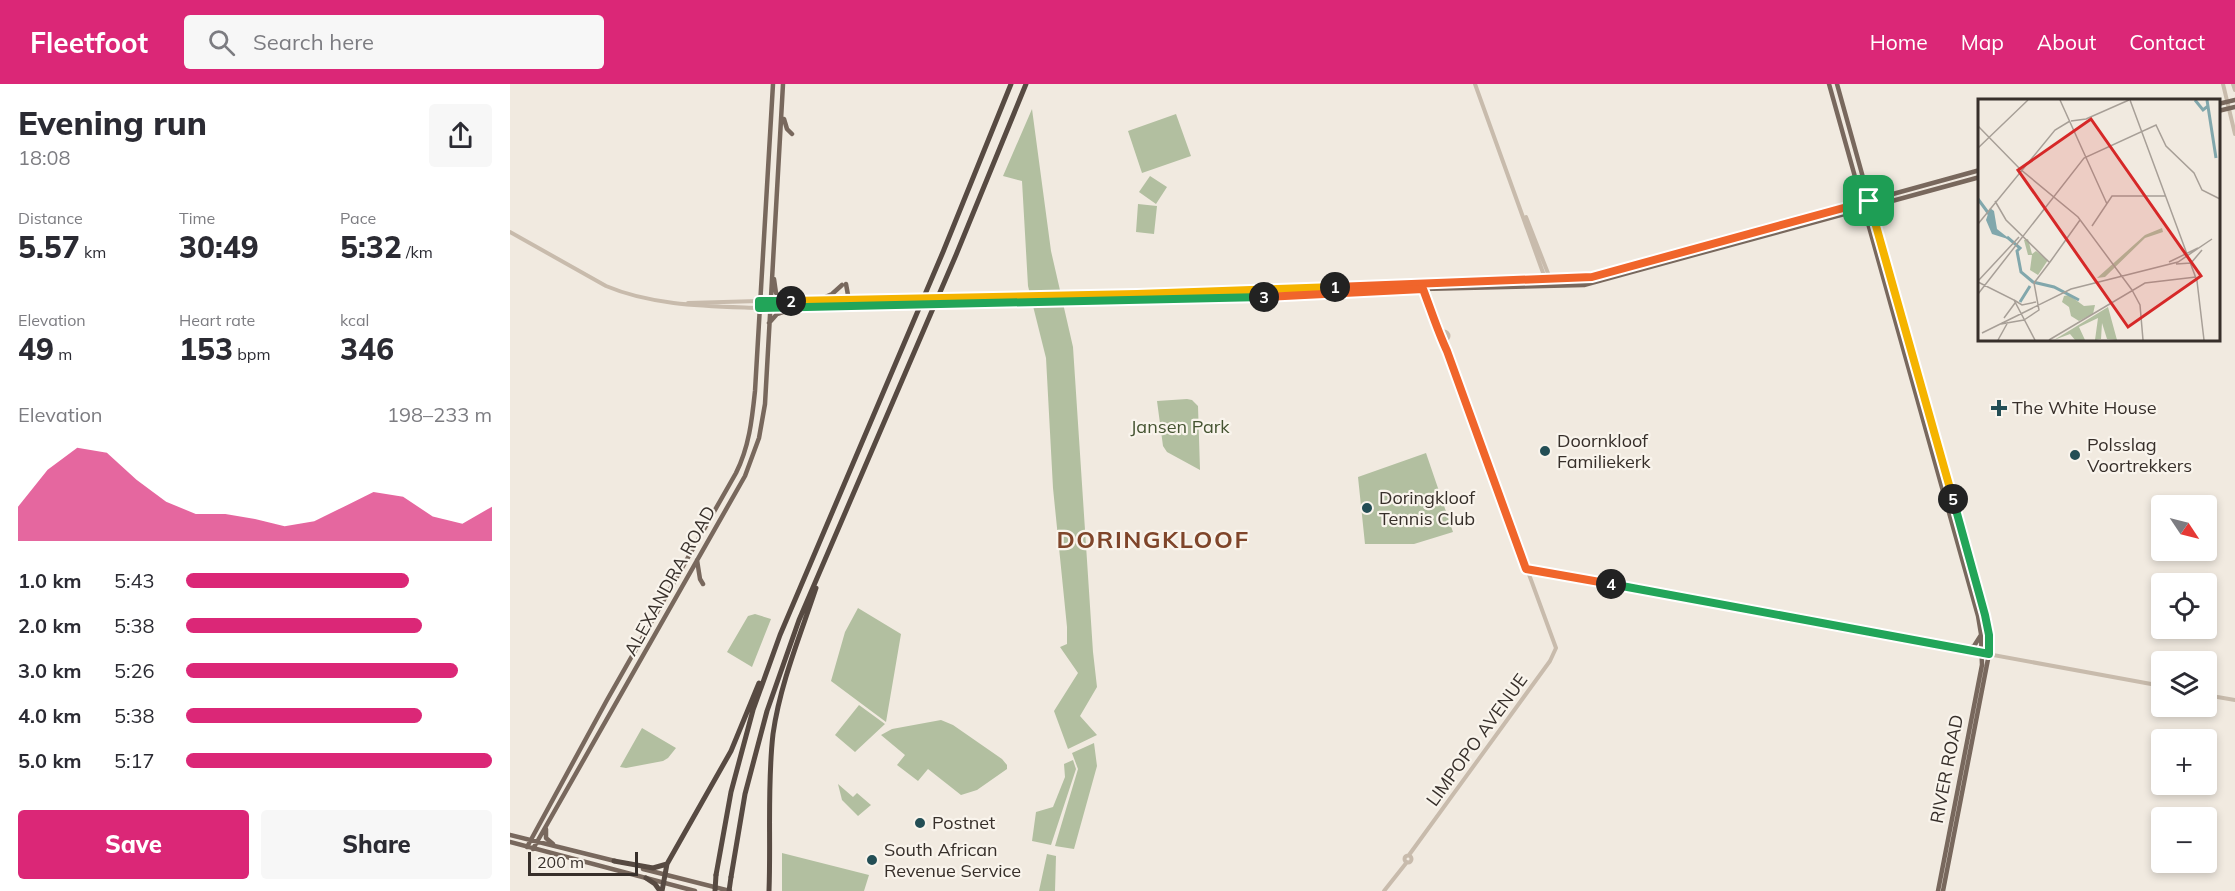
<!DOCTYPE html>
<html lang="en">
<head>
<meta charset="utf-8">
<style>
  :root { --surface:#fff; --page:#f7f7f7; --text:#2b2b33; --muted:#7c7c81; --accent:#db2777 }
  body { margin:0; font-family:Mulish,sans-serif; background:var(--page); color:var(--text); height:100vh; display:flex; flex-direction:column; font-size:22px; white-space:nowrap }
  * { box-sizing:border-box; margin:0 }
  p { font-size:20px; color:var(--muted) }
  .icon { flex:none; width:33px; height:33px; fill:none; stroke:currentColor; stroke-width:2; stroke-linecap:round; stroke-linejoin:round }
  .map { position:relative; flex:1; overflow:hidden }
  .sheet { display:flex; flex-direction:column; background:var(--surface); width:510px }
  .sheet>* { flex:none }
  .needle { width:39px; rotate:125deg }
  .buttons { position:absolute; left:1641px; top:411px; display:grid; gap:12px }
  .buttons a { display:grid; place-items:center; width:66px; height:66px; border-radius:6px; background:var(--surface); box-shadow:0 3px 9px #0003; font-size:30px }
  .scale { position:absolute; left:18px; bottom:15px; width:110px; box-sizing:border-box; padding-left:6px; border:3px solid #372f2a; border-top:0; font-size:16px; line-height:21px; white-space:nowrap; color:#372f2a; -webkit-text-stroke:4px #f9f4ec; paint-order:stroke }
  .pin { position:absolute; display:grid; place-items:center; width:51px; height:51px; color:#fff; margin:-26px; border-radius:12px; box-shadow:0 3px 9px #0006 }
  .km { position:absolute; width:30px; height:30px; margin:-15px; border-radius:50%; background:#222; color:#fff; font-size:16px; line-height:30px; text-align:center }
  .round { display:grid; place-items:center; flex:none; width:63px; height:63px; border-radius:6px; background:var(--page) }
  .head { display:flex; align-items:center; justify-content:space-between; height:102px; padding:0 18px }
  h1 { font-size:33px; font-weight:800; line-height:45px }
  .figures { display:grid; grid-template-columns:repeat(3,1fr); gap:9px; height:102px; padding:6px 18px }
  .figures div { display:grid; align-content:center }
  .figures b { font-size:30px; font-weight:800 }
  .figures small { font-size:16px; font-weight:400 }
  .figures p { font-size:16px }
  .chart { height:168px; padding:12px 18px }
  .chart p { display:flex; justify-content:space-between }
  .chart svg { width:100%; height:108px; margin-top:6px; fill:var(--accent); opacity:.7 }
  .cta { display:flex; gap:12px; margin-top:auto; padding:12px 18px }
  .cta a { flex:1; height:69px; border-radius:6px; background:var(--accent); color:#fff; font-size:24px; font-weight:800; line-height:69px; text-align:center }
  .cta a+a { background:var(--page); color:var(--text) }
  ul { padding:0 18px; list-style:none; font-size:20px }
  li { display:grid; grid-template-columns:96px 72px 1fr; align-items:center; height:45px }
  li i { height:15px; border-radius:8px; background:var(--accent) }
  header { display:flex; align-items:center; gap:36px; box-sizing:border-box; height:84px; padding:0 30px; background:var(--accent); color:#fff }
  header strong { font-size:28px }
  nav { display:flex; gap:33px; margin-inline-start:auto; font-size:21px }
  .search { width:420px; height:54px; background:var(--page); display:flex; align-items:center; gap:15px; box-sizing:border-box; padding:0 21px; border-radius:6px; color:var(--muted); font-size:22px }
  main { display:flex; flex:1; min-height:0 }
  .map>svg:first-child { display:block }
  .green { fill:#b2bfa0 }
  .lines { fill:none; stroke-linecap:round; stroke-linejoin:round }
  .minor { stroke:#c8bbac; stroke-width:4 }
  .major { stroke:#78685d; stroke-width:4.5 }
  .highway { stroke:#574a42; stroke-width:5 }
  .major-bridge { stroke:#78685d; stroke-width:4.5 }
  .highway-bridge { stroke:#574a42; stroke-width:5 }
  .split-1-casing { stroke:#fff; stroke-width:12 }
  .split-2-casing { stroke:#fff; stroke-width:12 }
  .split-3-casing { stroke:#fff; stroke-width:12 }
  .split-4-casing { stroke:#fff; stroke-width:12 }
  .split-5-casing { stroke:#fff; stroke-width:12 }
  .split-6-casing { stroke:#fff; stroke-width:12 }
  .split-1 { stroke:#f0652b; stroke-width:8 }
  .split-2 { stroke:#f5b400; stroke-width:8 }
  .split-3 { stroke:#22a559; stroke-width:8 }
  .split-4 { stroke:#f0652b; stroke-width:8 }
  .split-5 { stroke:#22a559; stroke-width:8 }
  .split-6 { stroke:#f5b400; stroke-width:8 }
  .poi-dot { fill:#234e55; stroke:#f9f4ec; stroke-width:2 }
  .labels { text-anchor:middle; stroke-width:4.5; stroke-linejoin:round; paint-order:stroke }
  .poi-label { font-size:18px; fill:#372f2a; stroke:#f9f4ec; text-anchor:start }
  .park-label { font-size:18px; fill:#445330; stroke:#f9f4ec }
  .street-label { font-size:18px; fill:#372f2a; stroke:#f9f4ec }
  .district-label { font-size:24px; font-weight:bold; letter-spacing:1.5px; fill:#7f452a; stroke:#f9f4ec }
  .inset-river { fill:none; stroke:#81a7ac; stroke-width:3 }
  .inset-road { fill:none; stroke:#a79f97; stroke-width:1.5 }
  .view { fill:#d62828; fill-opacity:0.15; stroke:#d62828; stroke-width:3 }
  .inset-edge { fill:none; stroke:#372f2a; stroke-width:3 }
</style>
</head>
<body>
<header>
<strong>Fleetfoot</strong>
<div class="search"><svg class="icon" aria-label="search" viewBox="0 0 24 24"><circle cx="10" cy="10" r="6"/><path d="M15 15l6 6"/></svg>Search here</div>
<nav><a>Home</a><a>Map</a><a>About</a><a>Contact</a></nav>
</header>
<main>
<section class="sheet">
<div class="head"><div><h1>Evening run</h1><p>18:08</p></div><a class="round"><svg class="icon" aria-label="share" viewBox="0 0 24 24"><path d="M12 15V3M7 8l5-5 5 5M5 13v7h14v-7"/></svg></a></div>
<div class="figures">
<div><p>Distance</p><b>5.57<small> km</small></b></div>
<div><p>Time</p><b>30:49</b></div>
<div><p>Pace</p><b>5:32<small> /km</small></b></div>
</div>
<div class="figures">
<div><p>Elevation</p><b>49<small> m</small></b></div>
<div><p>Heart rate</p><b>153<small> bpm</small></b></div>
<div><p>kcal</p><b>346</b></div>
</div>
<div class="chart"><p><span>Elevation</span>198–233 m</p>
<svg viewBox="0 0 160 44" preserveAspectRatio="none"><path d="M0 44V30L10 15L20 6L30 8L40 19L50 28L60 33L70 33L80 35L90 38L100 36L110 30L120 24L130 26L140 34L150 37L160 30V44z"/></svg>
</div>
<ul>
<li><b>1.0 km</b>5:43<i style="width:73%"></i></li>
<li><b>2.0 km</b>5:38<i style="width:77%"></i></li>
<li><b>3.0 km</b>5:26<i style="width:89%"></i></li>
<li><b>4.0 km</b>5:38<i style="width:77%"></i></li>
<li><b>5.0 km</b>5:17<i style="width:100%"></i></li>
</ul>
<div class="cta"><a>Save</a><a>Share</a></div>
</section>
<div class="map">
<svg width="1725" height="807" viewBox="0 0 1725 807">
  <rect width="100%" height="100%" fill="#f1eae0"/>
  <path class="green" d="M522 25 541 167 563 263 583 568 587 603 570 632 587 651 558 665 544 627 568 589 550 563 557 560V543L543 404 536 274 518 202 512 97 493 92Z
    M666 30 681 72 632 89 618 47Z
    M640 92 657 103 646 120 629 108Z
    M628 120 647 122 644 150 626 148Z
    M677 315 682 316 688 322 690 386 657 368 653 362 647 317Z
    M916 369 943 448 904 460H855L848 393Z
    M348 524 391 550 376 638 321 597 335 548Z
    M245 530 261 535 242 583 217 568 238 532Z
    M349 621 375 640 345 668 325 651Z
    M431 636 443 641 492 675 497 681V685L467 706 451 711 418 685 408 697 387 681 395 671 371 651 382 645Z
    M132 644 166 664 158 674 153 677 116 684 110 683Z
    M584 659 587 682 564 765 545 762 568 685 562 669Z
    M563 676 566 685 541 761 522 757 526 728 543 723 555 693 554 680Z
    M328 700 343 713 347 709 361 721 348 732 332 716Z
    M272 769 359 791 354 807H272Z
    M537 770 546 772 545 807H529Z"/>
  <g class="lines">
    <path class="minor" d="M965 0 1036 197
      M1713 0 1725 50
      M1723 0 1725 6
      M1016 133 1043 202
      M0 148 96 202C143 222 198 222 249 224
      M912 204 930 250
      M178 219 249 217
      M929.5 252a4.5 4.5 0 1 1 9 0a4.5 4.5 0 1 1-9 0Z
      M1015 485 1652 602
      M1696 611 1725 616
      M899 771 1040 577 1046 564 933 256
      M894.5 775a3.5 3.5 0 1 1 7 0a3.5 3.5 0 1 1-7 0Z
      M874 807 897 778"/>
    <path class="major" d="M1319 0 1468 532 1471 550 1472 581 1428 807
      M1327 0 1473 525 1479 551V570L1433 807
      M1708 20 1725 16
      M1708 27 1725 23
      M274 35 277 45 282 50
      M264 195 266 209 273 216
      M336 200 338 211 344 215
      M826 203 828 206H842
      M313 214 322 210 332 201
      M443 214 627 210 1078 194 1470 86
      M249 217H329L401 214
      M440 221 786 212 913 205 1074 201 1470 93
      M249 224 399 222
      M259 239 267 230 279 226
      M187 476 190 495 193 500
      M1457 565 1464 562 1471 551
      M36 745V754L43 760
      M0 751 105 777
      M0 758 185 807
      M17 763 97 616 226 389C239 363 242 336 245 307L263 0
      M23 765 235 392 249 354 255 320 273 0
      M133 785 220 807"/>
    <path class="highway" d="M104 777 143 784 157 780
      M206 791 221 708 243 626 270 551 433 168 501 0
      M221 793 235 710 257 627 289 536 446 171 516 0
      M136 794 145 800 150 807
      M152 807 157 780 221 667 249 599
      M259 807C261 755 257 702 263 650 270 600 290 552 306 504"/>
    <path class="major-bridge" d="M401 214H443
      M399 222 440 221"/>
    <path class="highway-bridge" d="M205 807 206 791
      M219 807 221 793"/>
  </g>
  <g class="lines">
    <defs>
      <path id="split-1" d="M825 203 1082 193 1359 117"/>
      <path id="split-2" d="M281 217 627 210 825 203"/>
      <path id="split-3" d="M281 217H249V224L754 213"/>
      <path id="split-4" d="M754 213 913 205C921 226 928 248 937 267L1016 485 1101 500"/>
      <path id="split-5" d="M1101 500 1479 570V551L1475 531 1443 415"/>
      <path id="split-6" d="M1359 117 1443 415"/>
    </defs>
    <use href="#split-1" class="split-1-casing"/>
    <use href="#split-2" class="split-2-casing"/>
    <use href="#split-3" class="split-3-casing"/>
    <use href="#split-4" class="split-4-casing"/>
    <use href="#split-5" class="split-5-casing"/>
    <use href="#split-6" class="split-6-casing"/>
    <use href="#split-1" class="split-1"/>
    <use href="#split-2" class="split-2"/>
    <use href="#split-3" class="split-3"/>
    <use href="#split-4" class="split-4"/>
    <use href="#split-5" class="split-5"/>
    <use href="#split-6" class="split-6"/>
  </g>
  <g class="poi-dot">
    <path d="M1486 315h6v6h6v6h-6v6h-6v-6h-6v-6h6z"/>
    <circle cx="1035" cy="367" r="6"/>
    <circle cx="1565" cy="371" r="6"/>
    <circle cx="857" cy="424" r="6"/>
    <circle cx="410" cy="739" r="6"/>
    <circle cx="362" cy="776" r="6"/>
  </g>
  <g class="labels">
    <g class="poi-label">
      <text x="1502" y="330">The White House</text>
      <text x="1047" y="363">Doornkloof<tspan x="1047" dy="21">Familiekerk</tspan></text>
      <text x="1577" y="367">Polsslag<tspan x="1577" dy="21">Voortrekkers</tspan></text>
      <text x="869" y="420">Doringkloof<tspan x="869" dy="21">Tennis Club</tspan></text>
      <text x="422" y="745">Postnet</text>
      <text x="374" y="772">South African<tspan x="374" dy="21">Revenue Service</tspan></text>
    </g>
    <g class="park-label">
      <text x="670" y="349">Jansen Park</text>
    </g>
    <g class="street-label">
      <text transform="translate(160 497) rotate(-61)" y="6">ALEXANDRA ROAD</text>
      <text transform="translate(967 656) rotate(-54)" y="6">LIMPOPO AVENUE</text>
      <text transform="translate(1437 685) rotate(-79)" y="6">RIVER ROAD</text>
    </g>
    <g class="district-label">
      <text x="643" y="464">DORINGKLOOF</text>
    </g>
  </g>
  <g transform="translate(1468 15)">
    <rect width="242" height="242" fill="#f1eae0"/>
    <path d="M184 129 185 133 167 139 127 178 119 179 167 136ZM50 140 54 155 58 152 70 161 60 176 52 171 54 156H50L46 141ZM91 196 106 207 117 206 115 215 101 222 93 217 91 208 84 203 86 197ZM130 208 139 241 129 240 124 224 123 240 117 241 120 219 101 228 107 241H97L92 235 76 241Z" fill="#b2bfa0"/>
    <path d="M12 109 16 112 19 130 33 141 14 135 8 121Z" fill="#81a7ac"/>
    <path class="inset-river" d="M217 1 225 11 230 7M229 1 238 59M0 100 11 115M29 138 42 149 39 152 43 173 55 183 76 188 101 201M42 203 52 187"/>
    <path class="inset-road" d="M82 1 129 105M152 1 219 182 226 241M93 22 108 20 151 1M0 27 42 70 100 118 154 191M0 49 50 1M163 97H188M17 102 28 121 71 163M0 125 77 31 92 22M114 127 134 97H163M72 163 102 121M191 163 220 149M198 165 213 164 224 151M0 182 41 138M0 183 36 201 57 241M154 191 162 206 165 241M0 195 106 59 178 26 188 47 216 74 224 91 242 100M36 201 44 206 58 203M26 219 37 204M46 221 61 211 56 184 72 163M23 225 46 221M4 234 93 190 200 163 234 140M20 241 30 223M71 241 167 184 218 178"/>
    <path class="view" d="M113 20 223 177 150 228 40 71Z"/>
    <rect width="242" height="242" class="inset-edge"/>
  </g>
</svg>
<div class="buttons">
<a><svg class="needle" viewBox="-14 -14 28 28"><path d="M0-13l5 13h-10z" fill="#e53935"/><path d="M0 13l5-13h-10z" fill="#7c7c81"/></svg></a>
<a><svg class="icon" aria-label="locate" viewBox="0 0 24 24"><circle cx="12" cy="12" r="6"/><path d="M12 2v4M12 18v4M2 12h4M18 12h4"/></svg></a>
<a><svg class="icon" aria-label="layers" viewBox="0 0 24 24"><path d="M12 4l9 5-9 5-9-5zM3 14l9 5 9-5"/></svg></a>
<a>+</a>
<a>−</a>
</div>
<div class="scale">200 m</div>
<div class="pin" style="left:1359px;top:117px;background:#1e9e55"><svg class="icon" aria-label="arrive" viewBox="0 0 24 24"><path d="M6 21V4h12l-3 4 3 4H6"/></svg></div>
<b class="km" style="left:825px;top:203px">1</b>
<b class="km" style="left:281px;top:217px">2</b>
<b class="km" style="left:754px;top:213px">3</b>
<b class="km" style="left:1101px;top:500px">4</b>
<b class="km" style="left:1443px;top:415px">5</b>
</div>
</main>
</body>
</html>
